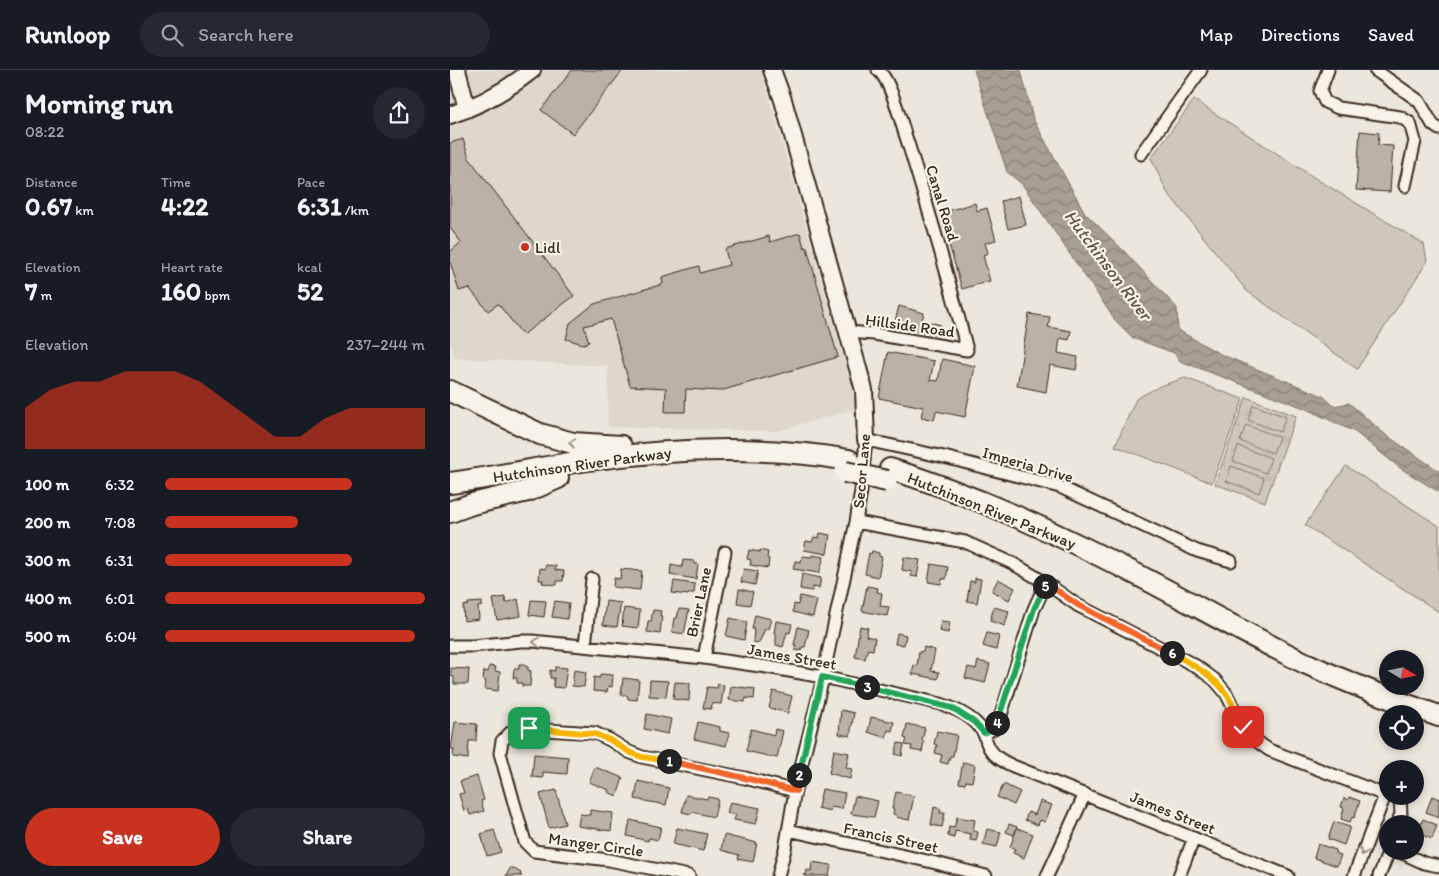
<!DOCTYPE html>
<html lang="en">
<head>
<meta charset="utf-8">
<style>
  :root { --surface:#171b24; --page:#242831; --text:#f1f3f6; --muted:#9ea1a6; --line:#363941; --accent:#c8321e }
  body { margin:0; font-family:Itim,sans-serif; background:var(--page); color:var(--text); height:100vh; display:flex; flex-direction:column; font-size:19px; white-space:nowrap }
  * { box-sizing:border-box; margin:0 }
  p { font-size:16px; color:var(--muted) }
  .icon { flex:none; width:28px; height:28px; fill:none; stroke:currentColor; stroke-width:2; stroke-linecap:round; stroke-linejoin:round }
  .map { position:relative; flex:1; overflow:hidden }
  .sheet { display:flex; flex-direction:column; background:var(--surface); width:450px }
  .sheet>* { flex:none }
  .needle { width:32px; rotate:100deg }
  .tools { position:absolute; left:929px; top:580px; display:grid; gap:10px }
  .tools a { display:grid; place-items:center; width:45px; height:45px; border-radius:50%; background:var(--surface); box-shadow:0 2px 8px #0003; font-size:25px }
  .pin { position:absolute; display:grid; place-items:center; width:42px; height:42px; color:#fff; margin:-21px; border-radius:10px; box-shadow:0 2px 8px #0006 }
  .km { position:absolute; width:25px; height:25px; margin:-12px; border-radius:50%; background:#222; color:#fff; font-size:14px; line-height:25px; text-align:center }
  .round { display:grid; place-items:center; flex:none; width:52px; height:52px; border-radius:26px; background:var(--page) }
  .head { display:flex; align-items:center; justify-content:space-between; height:85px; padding:0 25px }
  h1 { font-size:28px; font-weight:700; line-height:38px }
  .metrics { display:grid; grid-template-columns:repeat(3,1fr); gap:8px; height:85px; padding:5px 25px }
  .metrics div { display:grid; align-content:center }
  .metrics b { font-size:25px; font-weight:700 }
  .metrics small { font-size:14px; font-weight:400 }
  .metrics p { font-size:14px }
  .chart { height:140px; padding:10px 25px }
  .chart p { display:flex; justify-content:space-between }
  .chart svg { width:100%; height:90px; margin-top:5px; fill:var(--accent); opacity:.7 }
  .primary-button { display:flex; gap:10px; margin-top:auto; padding:10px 25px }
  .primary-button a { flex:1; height:58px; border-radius:30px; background:var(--accent); color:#fff; font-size:20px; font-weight:700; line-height:58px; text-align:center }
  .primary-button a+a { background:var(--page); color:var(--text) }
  ul { padding:0 25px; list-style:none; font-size:16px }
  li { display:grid; grid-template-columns:80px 60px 1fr; align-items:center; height:38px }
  li i { height:12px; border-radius:6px; background:var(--accent) }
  header { display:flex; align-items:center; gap:30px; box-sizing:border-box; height:70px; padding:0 25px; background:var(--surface); border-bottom:1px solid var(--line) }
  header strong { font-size:24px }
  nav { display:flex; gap:28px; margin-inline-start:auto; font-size:18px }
  .search { width:350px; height:45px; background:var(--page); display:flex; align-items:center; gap:12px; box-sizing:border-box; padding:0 18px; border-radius:28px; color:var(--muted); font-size:19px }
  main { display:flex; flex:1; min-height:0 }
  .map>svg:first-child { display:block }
  .built { fill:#ddd7cc }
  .grass { fill:url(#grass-tufts); stroke:#84796d }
  .pitch { fill:#cec8bc; stroke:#84796d }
  .water { fill:url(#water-waves); stroke:#7c7064 }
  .building { fill:#bab2a7; stroke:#3b2a1e }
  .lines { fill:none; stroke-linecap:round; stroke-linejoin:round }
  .street-casing { stroke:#3b2a1e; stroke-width:15 }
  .secondary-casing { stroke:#3b2a1e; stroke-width:20 }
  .highway-casing { stroke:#3b2a1e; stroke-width:24 }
  .street { stroke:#f7f3e8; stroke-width:11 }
  .secondary { stroke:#f7f3e8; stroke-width:16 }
  .highway { stroke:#f7f3e8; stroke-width:20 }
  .highway-bridge-casing { stroke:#3b2a1e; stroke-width:24; stroke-linecap:butt }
  .highway-bridge { stroke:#f7f3e8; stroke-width:20 }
  .oneway { stroke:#998e83 }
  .split-1-casing { stroke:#fff; stroke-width:10 }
  .split-2-casing { stroke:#fff; stroke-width:10 }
  .split-3-casing { stroke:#fff; stroke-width:10 }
  .split-4-casing { stroke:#fff; stroke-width:10 }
  .split-5-casing { stroke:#fff; stroke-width:10 }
  .split-6-casing { stroke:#fff; stroke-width:10 }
  .split-7-casing { stroke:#fff; stroke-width:10 }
  .split-1 { stroke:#f5b400; stroke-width:6 }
  .split-2 { stroke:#f0652b; stroke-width:6 }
  .split-3 { stroke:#22a559; stroke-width:6 }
  .split-4 { stroke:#22a559; stroke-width:6 }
  .split-5 { stroke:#22a559; stroke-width:6 }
  .split-6 { stroke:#f0652b; stroke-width:6 }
  .split-7 { stroke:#f5b400; stroke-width:6 }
  .poi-dot { fill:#c8321e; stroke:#f7f3e8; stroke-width:2 }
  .labels { text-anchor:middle; stroke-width:4.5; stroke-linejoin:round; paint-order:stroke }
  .street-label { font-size:16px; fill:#3b2a1e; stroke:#f7f3e8 }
  .poi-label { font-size:16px; fill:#3b2a1e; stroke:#f7f3e8; text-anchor:start }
  .water-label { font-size:18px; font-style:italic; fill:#615347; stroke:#f7f3e8 }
</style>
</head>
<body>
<header>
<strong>Runloop</strong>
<div class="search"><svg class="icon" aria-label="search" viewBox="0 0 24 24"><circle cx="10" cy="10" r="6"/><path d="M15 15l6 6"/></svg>Search here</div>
<nav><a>Map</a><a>Directions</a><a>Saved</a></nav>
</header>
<main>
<section class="sheet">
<div class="head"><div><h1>Morning run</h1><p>08:22</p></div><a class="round"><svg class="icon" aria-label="share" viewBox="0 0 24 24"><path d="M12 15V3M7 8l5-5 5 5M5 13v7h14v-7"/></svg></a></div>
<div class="metrics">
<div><p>Distance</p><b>0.67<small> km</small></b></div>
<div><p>Time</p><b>4:22</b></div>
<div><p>Pace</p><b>6:31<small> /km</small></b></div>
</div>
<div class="metrics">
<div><p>Elevation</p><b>7<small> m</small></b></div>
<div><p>Heart rate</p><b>160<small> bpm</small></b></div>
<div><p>kcal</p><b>52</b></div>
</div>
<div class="chart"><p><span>Elevation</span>237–244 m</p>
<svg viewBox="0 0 160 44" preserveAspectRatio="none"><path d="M0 44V24L10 15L20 11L30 11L40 6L50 6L60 6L70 11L80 20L90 29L100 38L110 38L120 29L130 24L140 24L150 24L160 24V44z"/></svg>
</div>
<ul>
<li><b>100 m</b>6:32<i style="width:72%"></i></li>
<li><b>200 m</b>7:08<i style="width:51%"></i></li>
<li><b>300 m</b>6:31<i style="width:72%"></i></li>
<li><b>400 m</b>6:01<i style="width:100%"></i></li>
<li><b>500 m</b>6:04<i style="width:96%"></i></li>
</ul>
<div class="primary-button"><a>Save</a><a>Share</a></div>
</section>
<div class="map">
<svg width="989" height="806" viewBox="0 0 989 806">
  <defs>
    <pattern id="grass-tufts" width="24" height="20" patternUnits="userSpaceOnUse" patternTransform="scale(1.25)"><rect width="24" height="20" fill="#cec8bc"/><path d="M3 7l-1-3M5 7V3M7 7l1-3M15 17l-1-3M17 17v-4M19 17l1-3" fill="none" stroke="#b2aca1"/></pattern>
    <pattern id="water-waves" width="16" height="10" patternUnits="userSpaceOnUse" patternTransform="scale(1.25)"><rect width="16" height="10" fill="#a89f93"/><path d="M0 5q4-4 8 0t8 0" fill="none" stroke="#8a8277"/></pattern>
  </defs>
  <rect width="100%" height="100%" fill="#ece7dc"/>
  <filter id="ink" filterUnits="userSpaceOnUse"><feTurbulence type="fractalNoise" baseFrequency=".02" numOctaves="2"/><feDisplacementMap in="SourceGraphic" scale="10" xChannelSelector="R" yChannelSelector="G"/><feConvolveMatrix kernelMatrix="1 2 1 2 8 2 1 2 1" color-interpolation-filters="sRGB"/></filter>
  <g filter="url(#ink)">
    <path class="built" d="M0 0H311L408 338 327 361 158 357V296L5 288 0 271Z"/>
    <path class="grass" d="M796 327 846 346 815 432 765 414Z"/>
    <path class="pitch" d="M744 30 868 110 974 174 977 192 907 299 797 221 717 122 701 88Z
      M735 308 793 329 762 413 665 376 686 329 710 316Z
      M803 335 836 347 830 362 798 350Z
      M796 355 829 367 823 383 790 371Z
      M788 376 821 388 816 403 783 391Z
      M781 396 814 408 809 423 776 411Z
      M896 396 989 456V542L855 455Z"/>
    <path class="water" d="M524 0H571L583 49 635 143 673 180 727 238 728 260 770 284 873 326 884 336 899 333 936 365 989 401V422L950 398 905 362 854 338 730 291 724 283 683 268 665 250 572 114 557 102Z"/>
    <path class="building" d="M122 0H173L123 64 91 40Z
      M910 61 929 63 928 75 943 76 940 122 906 120Z
      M13 69 19 88 124 226 73 265 48 234 38 241 19 218 9 221 0 192V182L11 172 0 158V73Z
      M569 126 576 155 558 159 551 131Z
      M525 133 527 141 537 138 546 170 535 173 538 183 533 185 540 211 512 219 490 143Z
      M350 163 354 177 357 178 388 287 270 321 236 319 235 342H215L216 318 180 316 161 249 134 256 139 272 133 274 116 269 120 253 144 234 213 214 212 207 249 196 250 203 279 195 275 179 319 166 320 172Z
      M449 236 474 243 472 250 491 255 488 266 444 255Z
      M579 244 600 247 598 257 621 261 619 270 610 268 608 283 628 287 626 300 600 295 596 322 567 316Z
      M438 282 484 291 480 310 488 311 492 289 525 296 515 347 486 341 484 350 471 347 473 337 429 328Z
      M370 463 380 465 377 484 354 480 356 471 362 472 364 467 369 468Z
      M299 480 310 482V480L318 482 317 488 319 489 318 498 300 495 301 490 297 489Z
      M422 481 429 483V486L432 487 428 507 415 504 419 483 421 484Z
      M362 485 374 487 369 503 343 499 345 491 351 492 352 486 362 487Z
      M454 487 470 490 467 507 461 506 462 502 452 500Z
      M233 490 244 491V494H248L246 509 220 505 221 495 232 497Z
      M481 494 498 497 496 509H492L491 514 478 512Z
      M96 495 106 496 105 500 114 501 113 511H107V515L92 513 93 510H89L90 498 95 499Z
      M171 499 192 501 190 520 163 517 164 508 170 509Z
      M294 499 308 501 305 515 291 512Z
      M352 504 371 508 369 518 363 517 362 521 350 519Z
      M525 508 531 509 527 533 517 531 520 511 525 512Z
      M548 509 565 518 559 530 542 521Z
      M224 511 245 514 244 523H239L238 525 222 523Z
      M417 516 428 518 427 522 432 523 430 536 439 537 437 546 412 541Z
      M289 519 303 522 300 535 287 533Z
      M350 526 367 530 363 547 343 542 344 534 348 535Z
      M55 527 56 533 68 529 71 546 47 550 43 529Z
      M81 530 96 531 94 547 79 545Z
      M105 531 119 533 117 549 102 547Z
      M156 531 171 533 167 557 153 555Z
      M32 532V536L28 537 29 549 14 551 13 536 18 535V533Z
      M544 537 559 541 555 556 540 551Z
      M174 538 190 540 188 558 172 556Z
      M229 539 239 540 234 564 222 562 224 548H227Z
      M203 540 211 541 210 546H212L210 564 197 562 198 551H201Z
      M305 545 321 549 318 559H315L309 573 303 572 304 559H302Z
      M280 548 297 552 294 570 276 566Z
      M326 551 342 554 340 563 337 562 333 577 326 575V563H324Z
      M491 551 500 552 498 563 489 561Z
      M410 556 418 558 416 566 425 568 423 580 418 579 415 589 405 587Z
      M348 557 359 560 355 577H352L351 581 345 580 346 575H344Z
      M447 563 456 565 454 575 445 574Z
      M537 563 549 566 546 580 533 576Z
      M474 577 485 580 481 601 489 602 488 609 462 604 464 595 467 596 469 582 473 581Z
      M528 591 540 594 535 613 515 608 518 597 526 599Z
      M69 594H75V596L78 597V600L81 601 80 616H72V613H67V608H63L64 599H69Z
      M39 596 46 597 45 601 50 602 48 621 35 619 36 611 33 610 34 601 38 602Z
      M105 597 117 598 114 618 103 617 104 608H100V600L105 601Z
      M1 598 19 599 18 614H4V607L1 606Z
      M124 600 136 602 134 617 122 616Z
      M150 604 163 605 162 617 158 616 157 622 143 621 144 607 150 608Z
      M173 608 189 610 187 630 178 629V626L171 625Z
      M200 610 218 611 216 627 199 626Z
      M225 612 240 613 239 631 223 629Z
      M268 614 274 615 271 634 262 633 261 639 253 638 257 617 267 618Z
      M281 616 305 619 304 629 296 628 295 632 279 630Z
      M323 621 342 626 338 643 319 638Z
      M391 640 404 643 400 666 389 664Z
      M197 644 221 649 218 664 194 659Z
      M421 647 444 652 442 661 438 660 436 668 418 662Z
      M5 652 27 654 26 671H19L18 689 3 687 4 679H1Z
      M248 652 270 657V661L279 663 276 676 244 669Z
      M457 654 475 658 472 670 474 671 472 682 461 680 462 676 455 675 457 669 454 668Z
      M301 659 324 665 325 659 333 661 327 688 296 681Z
      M487 661 507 665 503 686H500L498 694 490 692 492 685 485 683 487 675 484 674Z
      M448 673 454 674 452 686 445 684Z
      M384 680 399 683 396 698 402 699 400 709 379 703Z
      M84 684 118 687 117 704 93 702V708L82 707Z
      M513 692 525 695 522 712 516 711 515 714 509 713Z
      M145 697 173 708 167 726 158 722 159 720 139 712Z
      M27 706 34 730 31 731 34 741 20 745 18 739 14 741 9 724 14 723 10 711Z
      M188 711 219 718 216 735 185 729Z
      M554 714 570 722 564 735 547 727Z
      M372 719 395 723 392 739 381 737 380 741 368 738Z
      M106 720 115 754 99 758 90 724Z
      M446 722 464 726 459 750 446 747 447 745 443 744 444 739H442Z
      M236 725 257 729 258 727 268 729 264 747 242 742 241 744 232 742Z
      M405 726 428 731 424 747 401 744Z
      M982 726 989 729V748L976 742Z
      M899 727 910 731 904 748 902 747 900 752 891 749 894 738 891 737 894 728 898 730Z
      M590 731 602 735 595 752 590 750 588 755 575 750 578 742 585 745Z
      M280 732 310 738 306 754 284 750 286 745 277 743Z
      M484 737 491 739 490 743H495L492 757 481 755Z
      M140 740 163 743 161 761 128 756 130 744 140 745Z
      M507 747 525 750 523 761 528 762 526 771 520 770 521 764 505 761 504 768 498 766 499 757 504 758Z
      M973 749 987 755 982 769 967 763Z
      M180 750 211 757 208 770 199 768 198 771 177 766Z
      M884 752 900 757 894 775 878 769Z
      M559 754 567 757 564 765 556 762Z
      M227 758 257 764 253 781 223 774Z
      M567 758 583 764 574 788 563 783 565 779 560 777Z
      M537 759 551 762 547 777 533 774Z
      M44 760 51 782 37 786 31 764Z
      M274 765 307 773 303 792 288 789 289 785 271 780Z
      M868 774 886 780 885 783 891 785 887 796 864 788Z
      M362 792 381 795 379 806H354V804L356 805 357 800 361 801Z
      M61 797 71 803 70 805 72 806H56Z"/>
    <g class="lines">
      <defs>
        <path id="street" d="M878 0 870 21 875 32 888 38 950 47 960 53 965 71 955 116
          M925 0 969 31 983 55 989 59
          M691 84 751 0
          M398 262 424 264 517 280C499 209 479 140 457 70 451 53 441 10 428 0
          M406 452 515 472 562 493 596 513 627 535 746 596 765 610 776 623 793 657 805 670 819 680 935 725
          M0 576H23L71 571H82L254 588 317 597 373 607 491 634C506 639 522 646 531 659 535 663 535 668 537 673 542 686 552 691 563 696L838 806
          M135 576 142 509
          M254 588 275 482
          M534 663 543 659 550 648 584 539 596 513
          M947 754 951 744 950 726
          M338 760 482 792 536 806
          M948 781 974 793 989 796
          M239 806 159 790 84 781 75 772 50 683 52 671 61 662 79 659 145 663 160 670 179 682 192 687 295 708 345 721
          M328 806 335 779 345 721 371 616 406 452 411 421 416 370 494 387 610 417 747 481 781 491
          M597 806 635 724
          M729 806 744 768
          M904 806 935 725 938 724
          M929 806 939 781"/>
        <path id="secondary" d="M7 0 17 39
          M322 0 333 30 414 320 416 370
          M0 45C31 35 57 20 82 0"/>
        <path id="highway" d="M0 321 90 364 123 373 171 376
          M440 399C525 425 606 463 684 503 742 533 797 565 855 593 899 613 944 631 989 646
          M0 413C47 407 92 397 139 390 225 378 313 375 399 390
          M0 442 22 434 78 421 108 408"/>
      </defs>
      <use href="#street" class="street-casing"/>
      <use href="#secondary" class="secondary-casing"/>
      <use href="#highway" class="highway-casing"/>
      <use href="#street" class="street"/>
      <use href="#secondary" class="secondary"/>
      <use href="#highway" class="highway"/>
      <defs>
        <path id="highway-bridge" d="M395 402 437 411"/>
      </defs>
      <use href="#highway-bridge" class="highway-bridge-casing"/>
      <use href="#highway-bridge" class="highway-bridge"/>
    </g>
    <defs><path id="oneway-chevron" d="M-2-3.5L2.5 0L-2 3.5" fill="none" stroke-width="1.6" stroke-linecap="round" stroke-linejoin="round" transform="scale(1.25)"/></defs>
    <g class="oneway">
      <use href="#oneway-chevron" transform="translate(122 373) rotate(-171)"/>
      <use href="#oneway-chevron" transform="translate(86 572) rotate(-176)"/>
      <use href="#oneway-chevron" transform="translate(913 782) rotate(111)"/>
    </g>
  </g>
  <g class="lines" filter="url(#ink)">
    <defs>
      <path id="split-1" d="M79 658 145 664 160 670 179 682 192 687 219 691"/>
      <path id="split-2" d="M219 691 295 708 346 721 349 705"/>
      <path id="split-3" d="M349 705 372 607 417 617"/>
      <path id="split-4" d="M417 617 502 638 524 652 534 663 543 659 547 653"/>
      <path id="split-5" d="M547 653 584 539 595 516"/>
      <path id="split-6" d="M595 516 596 513 628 535 722 583"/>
      <path id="split-7" d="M722 583C741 594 762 604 775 622 783 632 788 646 793 657"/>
    </defs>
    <use href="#split-1" class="split-1-casing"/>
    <use href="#split-2" class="split-2-casing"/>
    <use href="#split-3" class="split-3-casing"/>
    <use href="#split-4" class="split-4-casing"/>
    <use href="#split-5" class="split-5-casing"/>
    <use href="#split-6" class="split-6-casing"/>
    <use href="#split-7" class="split-7-casing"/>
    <use href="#split-1" class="split-1"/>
    <use href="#split-2" class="split-2"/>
    <use href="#split-3" class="split-3"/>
    <use href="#split-4" class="split-4"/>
    <use href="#split-5" class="split-5"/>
    <use href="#split-6" class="split-6"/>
    <use href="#split-7" class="split-7"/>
  </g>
  <circle class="poi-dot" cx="75" cy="177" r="5"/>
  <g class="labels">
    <g class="street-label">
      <text transform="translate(493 133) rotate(73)" y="6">Canal Road</text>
      <text transform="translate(460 255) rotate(8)" y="6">Hillside Road</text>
      <text transform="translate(132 394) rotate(-8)" y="6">Hutchinson River Parkway</text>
      <text transform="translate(578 394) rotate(16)" y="6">Imperia Drive</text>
      <text transform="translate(411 401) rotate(-85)" y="6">Secor Lane</text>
      <text transform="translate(542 440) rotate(22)" y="6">Hutchinson River Parkway</text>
      <text transform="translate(248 532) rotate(-78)" y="6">Brier Lane</text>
      <text transform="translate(342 586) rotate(10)" y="6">James Street</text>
      <text transform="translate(723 742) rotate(22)" y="6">James Street</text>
      <text transform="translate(441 767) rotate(12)" y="6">Francis Street</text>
      <text transform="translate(146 774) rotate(8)" y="6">Manger Circle</text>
    </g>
    <g class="poi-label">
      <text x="85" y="183">Lidl</text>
    </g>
    <g class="water-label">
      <text transform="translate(658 195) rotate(53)" y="6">Hutchinson River</text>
    </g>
  </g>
</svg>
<div class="tools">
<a><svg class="needle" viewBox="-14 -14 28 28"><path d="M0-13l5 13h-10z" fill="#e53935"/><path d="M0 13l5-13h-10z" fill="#9ea1a6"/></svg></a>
<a><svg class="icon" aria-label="locate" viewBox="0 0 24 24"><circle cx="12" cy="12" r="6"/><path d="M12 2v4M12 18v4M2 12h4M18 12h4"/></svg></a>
<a>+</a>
<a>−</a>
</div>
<div class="pin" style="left:79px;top:658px;background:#1e9e55"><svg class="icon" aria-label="arrive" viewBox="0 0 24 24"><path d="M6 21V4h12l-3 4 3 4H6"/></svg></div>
<div class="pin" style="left:793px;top:657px;background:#d93025"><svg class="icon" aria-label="check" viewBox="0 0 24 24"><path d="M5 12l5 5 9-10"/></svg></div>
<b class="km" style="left:219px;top:691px">1</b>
<b class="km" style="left:349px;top:705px">2</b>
<b class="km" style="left:417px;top:617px">3</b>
<b class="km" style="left:547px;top:653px">4</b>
<b class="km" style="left:595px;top:516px">5</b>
<b class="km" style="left:722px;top:583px">6</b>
</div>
</main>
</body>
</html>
